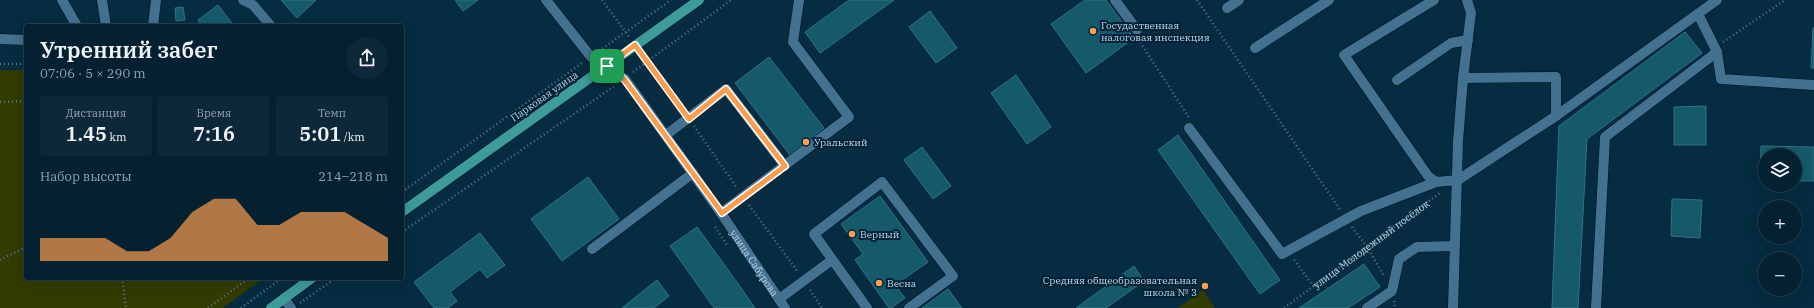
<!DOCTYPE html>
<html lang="ru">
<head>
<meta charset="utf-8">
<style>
  :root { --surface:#042131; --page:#0d2939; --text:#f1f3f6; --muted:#97a3ab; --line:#253e4d; --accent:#fb9e50 }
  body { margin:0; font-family:"IBM Plex Serif",serif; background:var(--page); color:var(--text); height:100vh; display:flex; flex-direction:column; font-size:15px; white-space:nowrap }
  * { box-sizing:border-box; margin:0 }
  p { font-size:13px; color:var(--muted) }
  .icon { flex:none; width:22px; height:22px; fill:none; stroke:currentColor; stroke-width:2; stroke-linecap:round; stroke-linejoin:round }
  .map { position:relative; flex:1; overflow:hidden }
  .side { position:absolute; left:24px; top:24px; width:380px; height:256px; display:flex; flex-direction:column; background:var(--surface); border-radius:4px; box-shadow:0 4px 16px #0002,0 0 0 1px var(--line) }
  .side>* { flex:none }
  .fabs { position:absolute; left:1758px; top:148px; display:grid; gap:8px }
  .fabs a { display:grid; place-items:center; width:44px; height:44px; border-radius:50%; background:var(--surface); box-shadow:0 4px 16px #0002,0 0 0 1px var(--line); font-size:20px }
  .pin { position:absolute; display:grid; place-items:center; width:34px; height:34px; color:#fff; margin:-17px; border-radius:8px; box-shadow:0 2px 6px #0006 }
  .round { display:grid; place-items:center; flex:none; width:42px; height:42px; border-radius:21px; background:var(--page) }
  .head { display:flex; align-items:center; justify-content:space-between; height:68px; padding:0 16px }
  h1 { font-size:22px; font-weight:600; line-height:30px }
  .stats { display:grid; grid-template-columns:repeat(3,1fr); gap:6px; height:68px; padding:4px 16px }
  .stats div { display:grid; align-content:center; border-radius:4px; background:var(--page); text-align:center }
  .stats b { font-size:20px; font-weight:600 }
  .stats small { font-size:11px; font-weight:400 }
  .stats p { font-size:11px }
  .chart { height:112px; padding:8px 16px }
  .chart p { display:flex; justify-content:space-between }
  .chart svg { width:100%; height:72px; margin-top:4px; fill:var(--accent); opacity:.7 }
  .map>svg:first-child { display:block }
  .green { fill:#323b00 }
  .building { fill:#155a6b; stroke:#337284 }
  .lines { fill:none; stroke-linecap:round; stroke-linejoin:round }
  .minor-casing { stroke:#001322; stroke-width:11 }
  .major-casing { stroke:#001322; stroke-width:11 }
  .path { stroke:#57788b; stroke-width:2.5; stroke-dasharray:1 3; stroke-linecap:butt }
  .minor { stroke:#437190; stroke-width:10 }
  .major { stroke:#3d9b9a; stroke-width:10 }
  .route-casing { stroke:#fff; stroke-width:8 }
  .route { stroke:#fb9e50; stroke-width:5 }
  .poi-dot { fill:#fb9e50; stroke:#002236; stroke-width:1.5 }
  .labels { text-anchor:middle; stroke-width:4; stroke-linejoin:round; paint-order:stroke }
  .poi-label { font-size:10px; fill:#bfd8e9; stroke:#002236; text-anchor:start }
  .street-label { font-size:10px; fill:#bfd8e9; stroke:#002236 }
</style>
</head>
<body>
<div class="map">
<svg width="1814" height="308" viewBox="0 0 1814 308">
  <rect width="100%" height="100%" fill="#062c41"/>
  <path class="green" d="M0 70H26V278H264L223 308H0Z
    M1203 290 1215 308H1178Z"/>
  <path class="building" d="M281 0H316L297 18Z
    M455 0H478L463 11Z
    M849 0H894L820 53 805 32Z
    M1085 0H1106L1134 38 1086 73 1051 24Z
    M218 5 234 26H202L198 20Z
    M183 7 185 20 176 21 175 8Z
    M930 11 957 48 936 63 909 27Z
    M1813 28H1814V68H1811Z
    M1685 32 1702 53 1587 139 1578 308H1552L1559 126Z
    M769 57 824 128 790 155 735 83Z
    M1016 75 1051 127 1027 144 991 93Z
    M1706 106V145H1674V107Z
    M1178 135 1280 280 1260 294 1158 150Z
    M1761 146 1814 147V181H1798V176L1795 175V155H1765V180H1760Z
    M922 147 951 186 933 199 904 160Z
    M588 177 619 219 562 261 531 219Z
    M880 196 928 262 895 285 905 298 891 308H889L855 260 863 254 841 224Z
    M1672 199 1702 200 1700 238 1671 236Z
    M697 227 739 285 755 308H714L670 246Z
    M480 233 505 265 487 278 480 269 450 292 457 301 448 308H434L414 282Z
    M1364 264 1380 287 1348 308H1299Z
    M1134 266 1144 281 1106 308H1076Z
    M657 280 669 296 654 308H622Z
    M948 289 962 308H922Z"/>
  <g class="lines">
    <defs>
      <g id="minor">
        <path d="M62 0 77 26"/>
        <path d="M102 0 106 26"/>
        <path d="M243 0 253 5 271 26"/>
        <path id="s2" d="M546 0 591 57 625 79 721 213 785 308"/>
        <path d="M1115 0 1137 30"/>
        <path d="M1434 0 1344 55 1428 176 1436 182 1458 180 1556 116 1717 0"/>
        <path d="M1227 8 1239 0"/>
        <path d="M1698 14 1717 52 1721 79 1814 85"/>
        <path d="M153 26 156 0"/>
        <path d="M0 39 26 40"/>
        <path d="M1255 48 1329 0"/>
        <path d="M1463 78 1556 77V116"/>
        <path d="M1397 80 1451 43 1468 40"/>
        <path d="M1189 128 1282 254 1361 211 1436 182"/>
        <path d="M666 135 726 89 785 166"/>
        <path d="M721 213 849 117 793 42 799 0"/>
        <path d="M592 249 693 173"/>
        <path d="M284 298 291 308"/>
        <path d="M779 299 832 260"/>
        <path d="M867 308 814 234 882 182 953 276 909 308"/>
        <path d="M1367 308 1392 291 1399 259 1417 247 1454 246"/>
        <path d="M1453 308 1458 141 1463 78 1471 13 1467 0"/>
        <path d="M1596 308 1605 137 1717 52"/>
      </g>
      <path id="major" d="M402 212 699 0
        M271 308 312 278"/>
    </defs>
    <use href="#minor" class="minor-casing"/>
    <use href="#major" class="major-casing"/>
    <g class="path">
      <path d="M602 0 630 38"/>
      <path d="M1197 0 1341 211"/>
      <path d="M1138 39 1190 119"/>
      <path d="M1723 42 1785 0"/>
      <path d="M599 51 671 0"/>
      <path d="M641 53 682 109"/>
      <path d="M0 64H26"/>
      <path d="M633 72 731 0"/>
      <path d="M0 102 26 101"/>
      <path d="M694 126 737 188"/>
      <path d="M402 192 582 63"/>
      <path d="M749 205 798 272"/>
      <path d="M715 227 727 245"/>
      <path d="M1352 227 1367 247 1384 276"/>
      <path d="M402 232 616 85"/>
      <path d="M0 260 26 247"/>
      <path d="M1294 260 1314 287"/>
      <path d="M122 278 126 308"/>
      <path d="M810 290 822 308"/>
      <path d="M1394 301 1395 308"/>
      <path d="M300 303 336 278"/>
      <path d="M208 308 249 278"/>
      <path d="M241 308 282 278"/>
      <path id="s1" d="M1284 308 1440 193"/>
    </g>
    <use href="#minor" class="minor"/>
    <use href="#major" class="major"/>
  </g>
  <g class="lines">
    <defs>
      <path id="route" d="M635 45 689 119 726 89 785 166 722 213 624 79 607 66Z"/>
    </defs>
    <use href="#route" class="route-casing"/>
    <use href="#route" class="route"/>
  </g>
  <g class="poi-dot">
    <circle cx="1093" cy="31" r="4"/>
    <circle cx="806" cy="142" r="4"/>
    <circle cx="852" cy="234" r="4"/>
    <circle cx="879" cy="283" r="4"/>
    <circle cx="1205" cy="286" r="4"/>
  </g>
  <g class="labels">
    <g class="poi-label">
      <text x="1101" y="29">Госудаственная<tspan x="1101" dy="12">налоговая инспекция</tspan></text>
      <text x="814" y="146">Уральский</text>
      <text x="860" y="238">Верный</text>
      <text x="1197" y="284" text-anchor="end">Средняя общеобразовательная<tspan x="1197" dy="12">школа № 3</tspan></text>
      <text x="887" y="287">Весна</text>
    </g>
    <g class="street-label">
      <text transform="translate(544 96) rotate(-35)" y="4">Парковая улица</text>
      <text dy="4" stroke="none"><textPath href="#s1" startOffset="108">улица Молодежный посёлок</textPath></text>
      <text dy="4" stroke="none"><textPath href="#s2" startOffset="338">улица Сабурова</textPath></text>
    </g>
  </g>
</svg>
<div class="fabs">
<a><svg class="icon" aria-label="layers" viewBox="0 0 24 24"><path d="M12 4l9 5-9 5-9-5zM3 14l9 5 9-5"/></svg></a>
<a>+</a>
<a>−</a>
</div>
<div class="pin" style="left:607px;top:66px;background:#1e9e55"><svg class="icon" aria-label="arrive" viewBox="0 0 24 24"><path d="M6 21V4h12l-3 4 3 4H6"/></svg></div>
<section class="side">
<div class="head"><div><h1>Утренний забег</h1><p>07:06 · 5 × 290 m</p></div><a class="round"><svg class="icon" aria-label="share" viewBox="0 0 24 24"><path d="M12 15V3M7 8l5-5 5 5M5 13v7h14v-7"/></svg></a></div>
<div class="stats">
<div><p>Дистанция</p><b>1.45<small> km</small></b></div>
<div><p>Время</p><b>7:16</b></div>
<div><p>Темп</p><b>5:01<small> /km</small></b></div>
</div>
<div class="chart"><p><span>Набор высоты</span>214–218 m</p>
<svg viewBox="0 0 160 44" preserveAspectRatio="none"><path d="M0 44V30L10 30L20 30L30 30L40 38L50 38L60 30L70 14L80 6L90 6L100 22L110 22L120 14L130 14L140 14L150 22L160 30V44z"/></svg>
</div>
</section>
</div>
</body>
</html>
